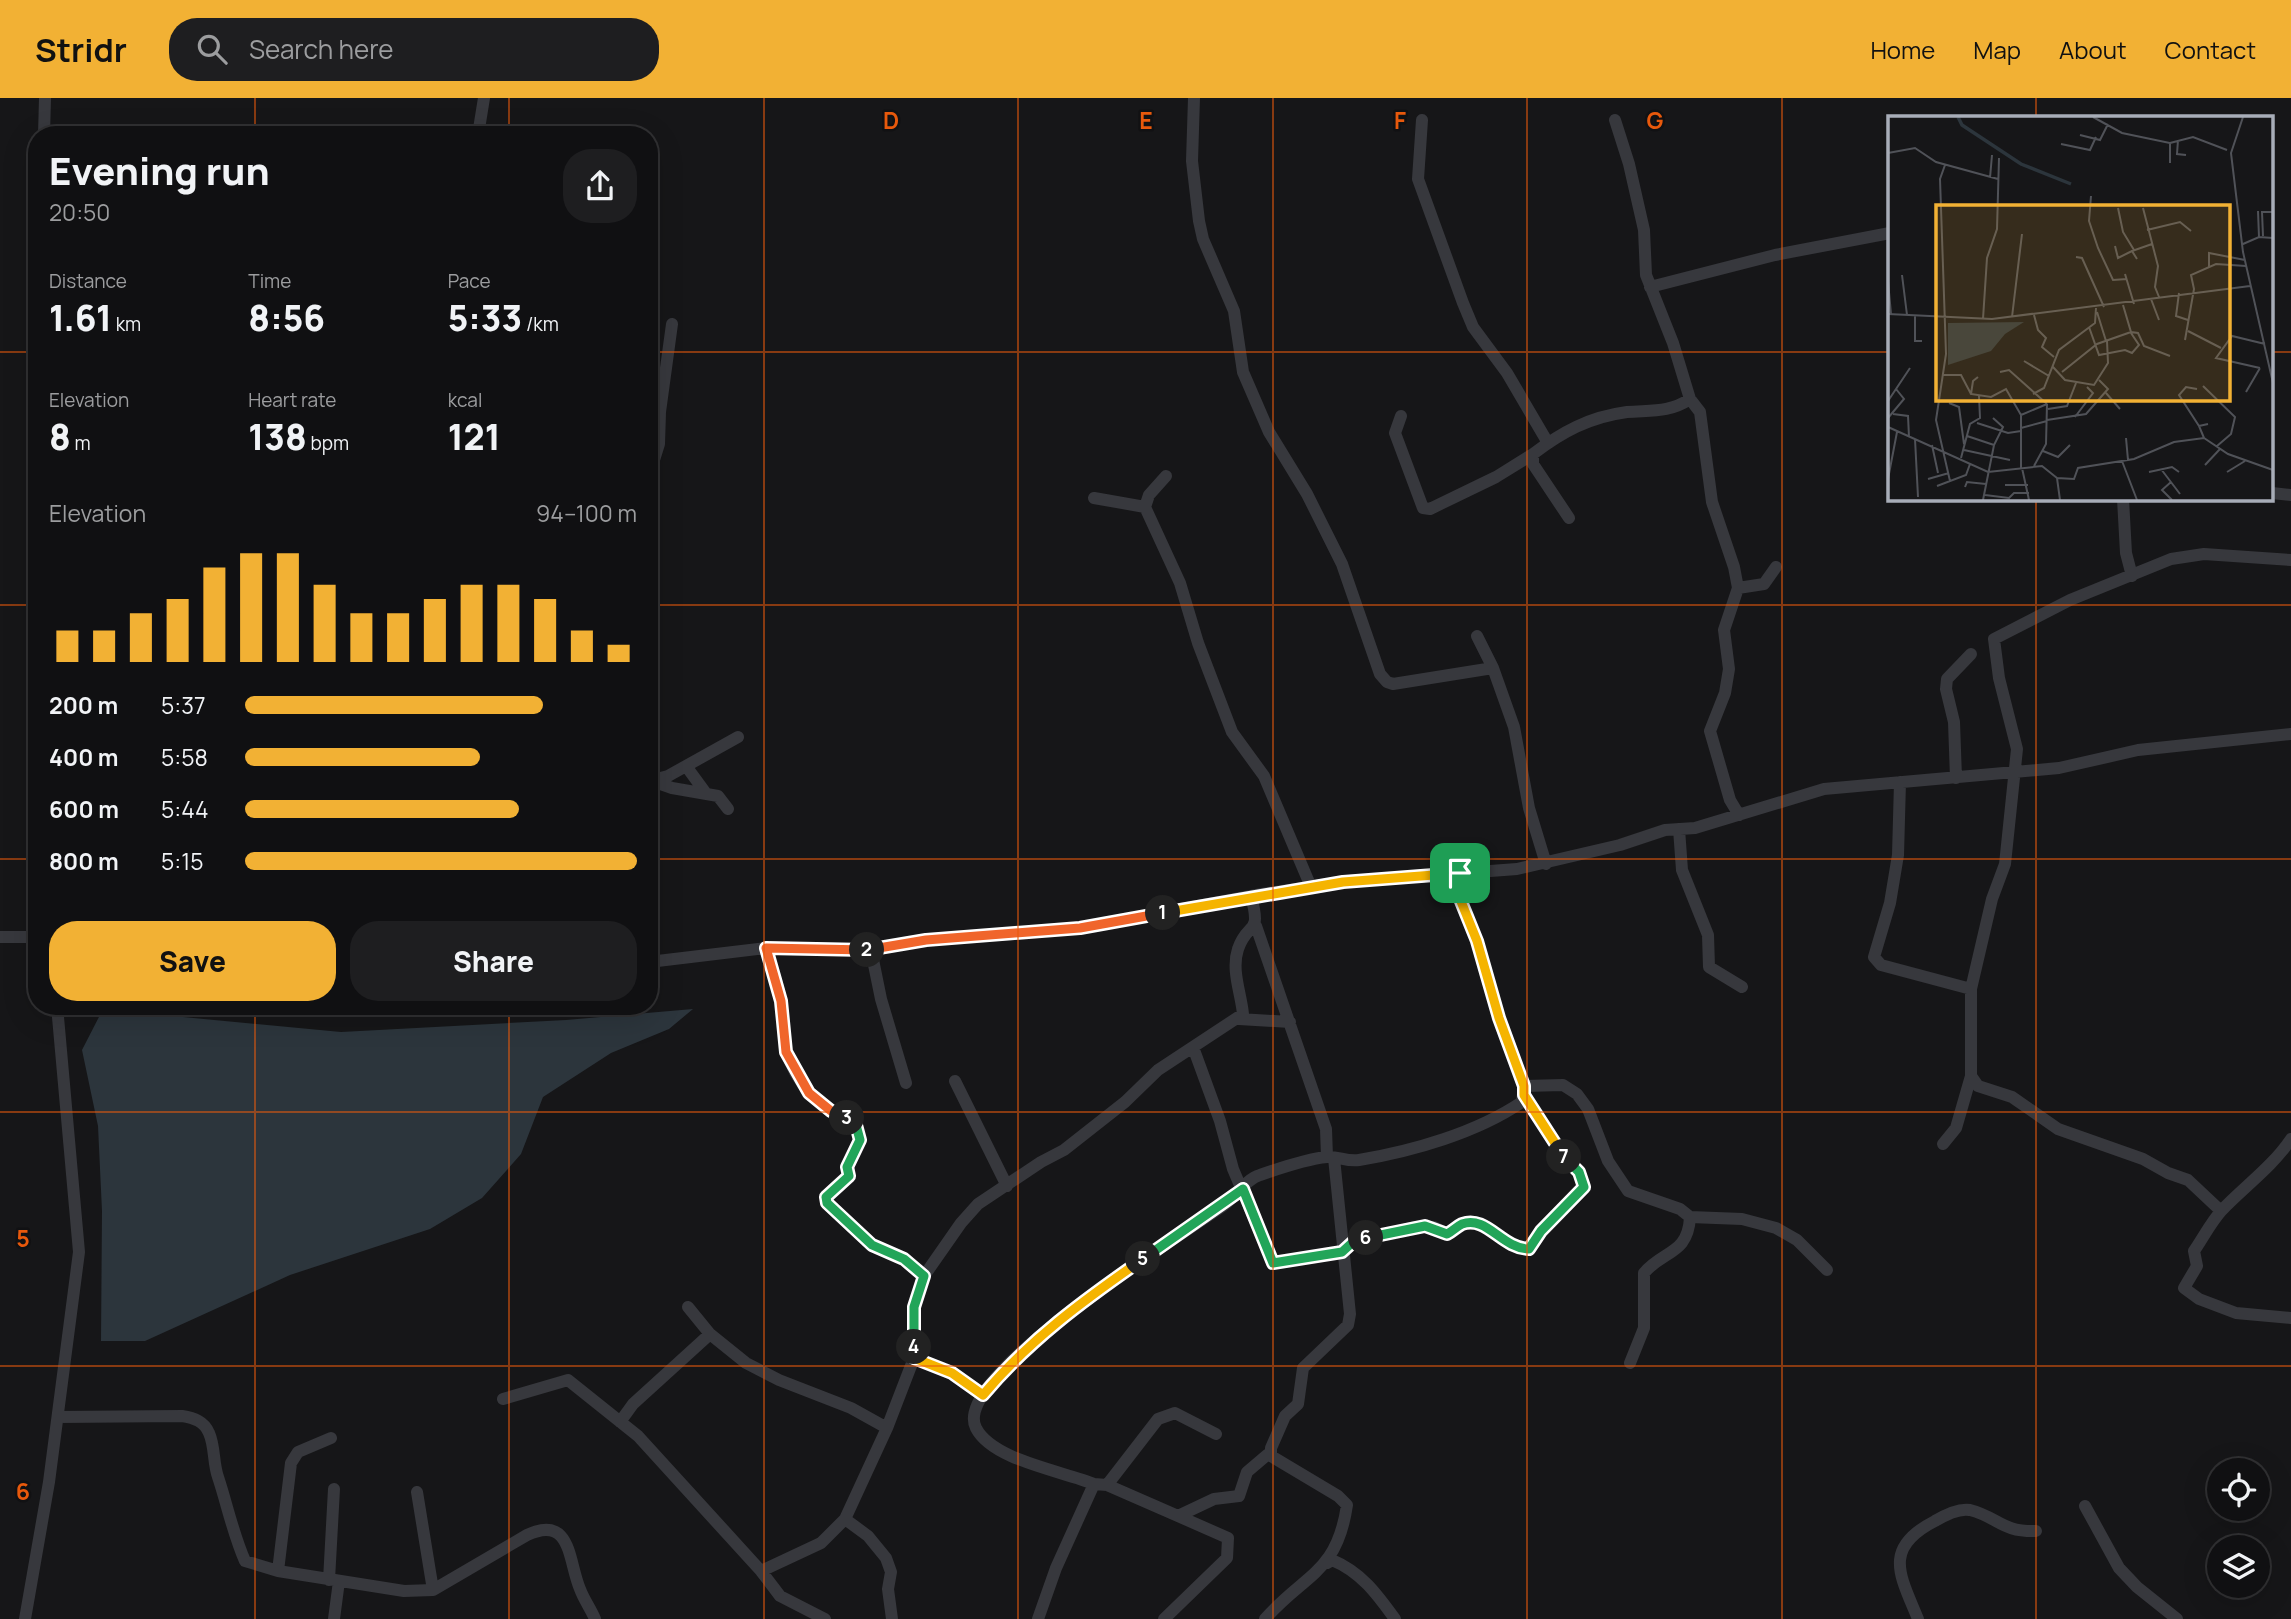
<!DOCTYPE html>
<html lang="en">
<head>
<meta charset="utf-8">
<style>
  :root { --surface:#101012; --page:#1e1e20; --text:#f1f3f6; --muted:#9c9d9f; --line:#303032; --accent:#f2b134 }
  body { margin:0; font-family:Manrope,sans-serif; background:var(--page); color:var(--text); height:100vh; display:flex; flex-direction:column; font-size:26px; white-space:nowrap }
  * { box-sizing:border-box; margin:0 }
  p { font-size:23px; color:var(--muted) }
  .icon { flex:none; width:38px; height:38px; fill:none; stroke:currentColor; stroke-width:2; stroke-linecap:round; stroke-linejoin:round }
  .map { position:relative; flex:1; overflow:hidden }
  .details { position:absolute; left:28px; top:28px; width:630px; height:889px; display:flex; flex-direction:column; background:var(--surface); border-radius:28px; box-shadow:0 7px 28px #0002,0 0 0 2px var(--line) }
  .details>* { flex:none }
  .buttons { position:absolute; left:2207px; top:1360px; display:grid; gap:14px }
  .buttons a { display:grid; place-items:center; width:63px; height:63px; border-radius:50%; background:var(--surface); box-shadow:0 7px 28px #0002,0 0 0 2px var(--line); font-size:35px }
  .pin { position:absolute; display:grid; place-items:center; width:60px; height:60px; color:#fff; margin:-30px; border-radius:14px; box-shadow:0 4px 10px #0006 }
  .km { position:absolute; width:35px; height:35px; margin:-18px; border-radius:50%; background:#222; color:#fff; font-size:19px; line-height:35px; text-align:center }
  .round { display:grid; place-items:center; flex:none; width:74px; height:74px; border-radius:28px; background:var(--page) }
  .headline { display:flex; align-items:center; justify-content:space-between; height:119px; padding:0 21px }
  h1 { font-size:38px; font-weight:800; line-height:52px }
  .figures { display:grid; grid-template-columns:repeat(3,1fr); gap:10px; height:119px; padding:7px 21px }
  .figures div { display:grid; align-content:center }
  .figures b { font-size:35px; font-weight:800 }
  .figures small { font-size:19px; font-weight:400 }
  .figures p { font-size:19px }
  .chart { height:196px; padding:14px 21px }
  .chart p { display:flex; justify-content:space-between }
  .chart svg { width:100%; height:126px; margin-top:7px; stroke:var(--accent); stroke-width:6 }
  .action { display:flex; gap:14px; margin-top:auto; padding:14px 21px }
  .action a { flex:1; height:80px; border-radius:28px; background:var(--accent); color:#111; font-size:28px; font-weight:800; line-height:80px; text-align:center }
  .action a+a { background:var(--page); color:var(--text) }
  ul { padding:0 21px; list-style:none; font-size:23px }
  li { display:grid; grid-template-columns:112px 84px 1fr; align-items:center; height:52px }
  li i { height:18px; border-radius:9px; background:var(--accent) }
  header { display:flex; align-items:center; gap:42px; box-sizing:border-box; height:98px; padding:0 35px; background:var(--accent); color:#111 }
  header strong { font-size:33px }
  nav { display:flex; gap:38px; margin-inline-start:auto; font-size:24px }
  .search { width:490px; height:63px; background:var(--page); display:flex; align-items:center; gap:18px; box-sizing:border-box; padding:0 24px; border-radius:28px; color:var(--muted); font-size:26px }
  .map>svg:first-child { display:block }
  .water { fill:#2c353c }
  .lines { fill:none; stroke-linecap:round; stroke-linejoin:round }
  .street { stroke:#37383d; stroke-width:12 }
  .split-1-casing { stroke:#fff; stroke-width:14 }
  .split-2-casing { stroke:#fff; stroke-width:14 }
  .split-3-casing { stroke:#fff; stroke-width:14 }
  .split-4-casing { stroke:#fff; stroke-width:14 }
  .split-5-casing { stroke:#fff; stroke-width:14 }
  .split-6-casing { stroke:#fff; stroke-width:14 }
  .split-7-casing { stroke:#fff; stroke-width:14 }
  .split-8-casing { stroke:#fff; stroke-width:14 }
  .split-1 { stroke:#f5b400; stroke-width:9 }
  .split-2 { stroke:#f0652b; stroke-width:9 }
  .split-3 { stroke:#f0652b; stroke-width:9 }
  .split-4 { stroke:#22a559; stroke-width:9 }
  .split-5 { stroke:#f5b400; stroke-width:9 }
  .split-6 { stroke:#22a559; stroke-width:9 }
  .split-7 { stroke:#22a559; stroke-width:9 }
  .split-8 { stroke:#f5b400; stroke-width:9 }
  .grid { fill:none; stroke:#e8590c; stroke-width:2; stroke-opacity:0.55 }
  .inset-river { fill:none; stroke:#2c353c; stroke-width:3.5 }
  .inset-road { fill:none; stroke:#505258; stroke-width:2 }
  .view { fill:#f2b134; fill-opacity:0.15; stroke:#f2b134; stroke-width:3.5 }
  .inset-edge { fill:none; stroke:#a8adb8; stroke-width:3.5 }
  .grid-label { font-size:23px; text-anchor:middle; font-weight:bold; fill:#e8590c; stroke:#111113; stroke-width:5; stroke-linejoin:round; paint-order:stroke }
</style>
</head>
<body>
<header>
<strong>Stridr</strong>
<div class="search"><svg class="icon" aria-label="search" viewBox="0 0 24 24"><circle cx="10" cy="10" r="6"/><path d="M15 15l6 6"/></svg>Search here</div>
<nav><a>Home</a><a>Map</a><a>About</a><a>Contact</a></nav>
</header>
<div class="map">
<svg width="2291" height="1521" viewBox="0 0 2291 1521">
  <rect width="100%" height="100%" fill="#161618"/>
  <path class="water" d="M693 911 669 931 611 955 543 999 521 1056 482 1100 430 1131 290 1177 145 1243H101L102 1113 98 1028 82 952 101 915 162 917 341 934 566 922Z"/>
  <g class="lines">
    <path class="street" d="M1194 0 1192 63 1199 123 1203 141 1234 213 1243 274 1269 334 1307 396 1342 466 1380 576 1387 584 1393 586 1493 570
      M1422 22 1418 81 1463 205 1473 229 1507 275 1548 345
      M1615 22 1629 66 1644 132 1646 177 1673 245 1690 301 1700 314 1712 404 1734 469 1738 490 1724 532 1729 571 1725 595 1710 633 1730 702 1739 717
      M44 37 45 0
      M478 37 484 0
      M1650 189 1775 157 1890 135
      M1401 318 1395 335 1423 410 1430 411 1496 379 1533 356
      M649 378 659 346 660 314 672 226
      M2272 395 2291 397
      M1094 400 1145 409 1180 485 1198 545 1232 634 1264 678 1311 789
      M2123 401 2126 455 2132 478
      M1145 409 1149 397 1166 378
      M1569 420 1533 366V356C1562 334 1589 319 1627 314 1651 312 1669 315 1690 301
      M1738 490 1764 486 1776 469
      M1477 538 1493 570 1514 629 1529 710 1546 766
      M686 668 705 694
      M1956 680 1954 624 1946 591 1947 581 1971 556
      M649 683 668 678 738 639
      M652 683 672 690 718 698 728 711
      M1900 684 1898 757 1890 805 1874 859 1881 867 1971 891
      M1679 731 1682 772 1708 837 1709 869 1742 889
      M1256 828 1326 1031 1327 1059
      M0 839H37
      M766 850C771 868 778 885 781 903 784 919 782 937 786 952 796 987 819 1009 851 1021 871 1046 845 1053 849 1078L826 1099 827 1105 872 1147 904 1161 924 1178
      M871 852 881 901 906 985
      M649 864 766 850 871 852 926 842 1080 830 1262 796 1343 784 1517 771 1620 747 1665 732 1695 730 1824 691 2059 670 2138 652 2291 636
      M1239 921 1290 924
      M1193 949 1220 1023 1233 1071 1273 1165 1342 1154 1353 1144 1415 1129H1434L1448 1136C1453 1133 1456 1128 1462 1126 1487 1117 1501 1150 1529 1151L1541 1133 1584 1089 1579 1074 1558 1051 1524 997
      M1971 978 1978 988 2012 999 2058 1031 2143 1061 2168 1075 2188 1082 2221 1113
      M955 983 1007 1088
      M1524 988 1563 987 1577 996 1588 1011 1608 1063 1628 1093 1680 1111 1690 1119 1742 1121 1776 1130 1797 1142 1827 1172
      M2291 1041C2272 1069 2245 1088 2222 1112 2211 1124 2203 1140 2194 1153L2197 1168 2184 1190 2199 1201 2236 1215 2291 1220
      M1943 1046 1956 1030 1971 978V891L1992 801 2005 766 2017 651 1999 580 1994 541 2070 502 2171 461 2204 456 2291 462
      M688 1209 710 1236 746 1265 779 1282 851 1310 887 1330
      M914 1260 952 1275 983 1297
      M1630 1265 1644 1230V1175C1663 1152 1688 1157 1690 1119
      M503 1301 568 1282 638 1338 761 1473 780 1498 825 1521
      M58 1319 182 1318C194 1320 204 1323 209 1335 215 1348 213 1365 218 1379 227 1406 233 1436 245 1463L278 1473
      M620 1324 633 1306 710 1236
      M331 1340 298 1354 291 1365 278 1473 404 1493 433 1492 527 1437C572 1416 568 1463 580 1491 584 1502 591 1511 595 1521
      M1271 1358 1267 1357 1247 1374 1239 1398 1214 1401 1178 1418 1107 1387 1094 1386C1062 1373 992 1362 976 1330 949 1278 1186 1135 1224 1107 1236 1098 1246 1081 1260 1077 1280 1070 1306 1061 1327 1059 1338 1058 1347 1064 1359 1062 1413 1053 1476 1035 1522 1004L1524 988 1499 920 1477 843 1454 786 1460 775
      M1271 1358V1350L1285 1318 1298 1306 1303 1270 1348 1227 1350 1216 1334 1060
      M1107 1387 1158 1321 1175 1315 1216 1336
      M417 1394 433 1492
      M2085 1408 2119 1470 2137 1489 2177 1521
      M845 1421 868 1438 886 1460 891 1474 888 1491 892 1521
      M1327 1465 1332 1462C1361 1474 1377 1496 1395 1521
      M761 1473 821 1445 845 1421 887 1330 914 1260V1209L924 1178 961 1125 978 1106 1041 1064 1064 1052 1125 1004 1158 972 1243 916C1241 895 1231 872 1238 851 1248 822 1262 839 1251 798
      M329 1482 334 1391
      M25 1521 49 1384 79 1154 57 908
      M334 1521 339 1483
      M1038 1521 1056 1470 1094 1386
      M1164 1521 1227 1460 1228 1440 1178 1418
      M1265 1521C1304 1476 1337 1476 1347 1407L1338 1398 1271 1358
      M1918 1521C1900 1477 1882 1450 1935 1423 1945 1417 1959 1410 1970 1412 1998 1419 2001 1434 2036 1433"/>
  </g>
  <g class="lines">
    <defs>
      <path id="split-1" d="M1163 815 1343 784 1460 775"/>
      <path id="split-2" d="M867 852 926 842 1080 830 1163 815"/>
      <path id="split-3" d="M847 1020 831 1013 809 995 786 954 781 903 766 850 867 852"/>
      <path id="split-4" d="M847 1020 856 1027 860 1042 847 1069 849 1078 826 1099 827 1105 872 1147 904 1161 924 1178 914 1209V1249"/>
      <path id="split-5" d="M914 1249V1260L952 1275 983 1297C1029 1242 1084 1202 1143 1161"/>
      <path id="split-6" d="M1143 1161 1243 1091 1273 1165 1342 1154 1353 1144 1366 1140"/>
      <path id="split-7" d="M1366 1140 1425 1128 1447 1136C1453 1133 1456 1129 1462 1126 1487 1117 1501 1150 1529 1151L1541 1133 1584 1089 1579 1074 1564 1059"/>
      <path id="split-8" d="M1460 775 1454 786 1477 843 1499 920 1524 988V997L1564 1059"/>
    </defs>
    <use href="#split-1" class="split-1-casing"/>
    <use href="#split-2" class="split-2-casing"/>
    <use href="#split-3" class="split-3-casing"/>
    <use href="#split-4" class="split-4-casing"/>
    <use href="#split-5" class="split-5-casing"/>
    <use href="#split-6" class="split-6-casing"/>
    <use href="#split-7" class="split-7-casing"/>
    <use href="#split-8" class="split-8-casing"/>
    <use href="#split-1" class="split-1"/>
    <use href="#split-2" class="split-2"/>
    <use href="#split-3" class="split-3"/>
    <use href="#split-4" class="split-4"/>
    <use href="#split-5" class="split-5"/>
    <use href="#split-6" class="split-6"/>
    <use href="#split-7" class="split-7"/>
    <use href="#split-8" class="split-8"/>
  </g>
  <path class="grid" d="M255 0V37M509 0V37M764 0V1521M1018 0V1521M1273 0V1521M1527 0V1521M1782 0V1521M2036 0V19M0 254H37M649 254H1890M2272 254H2291M2036 401V1521M0 507H37M649 507H2291M0 761H37M649 761H2291M255 908V1521M509 908V1521M0 1014H2291M0 1268H2291"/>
  <g transform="translate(1888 18)">
    <rect width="385" height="385" fill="#161618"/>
    <path d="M136 206 117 218 103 235 60 249V207Z" fill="#2c353c"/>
    <path class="inset-river" d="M70 1 74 9 133 48 183 68"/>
    <path class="inset-road" d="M205 1 234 17 282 27V47M355 1 343 37 355 136 385 267M192 19 212 24 220 8M290 24 289 38 298 39M282 27 305 21 339 34M173 28 202 34 208 21M0 37 27 32 48 46 110 63M57 49 52 63 58 238 48 304 62 365M102 62 104 39M203 80 201 105 210 132 225 164 239 163M230 92 235 116 246 134M255 92 270 150 267 171 271 181M370 95 371 121M259 114 292 106 303 115M375 120 374 96H385M355 128 371 121 385 122M227 130 230 142 244 135M188 141 194 142 216 191M249 143 244 135 264 128M321 151V137L357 144M237 158 246 188M14 159 19 199M0 165 3 198M291 177 288 200 300 204M263 183 271 204M235 189 243 216 250 217 256 230 282 240M209 196 218 225M0 198 104 203 362 170M146 199 150 214 158 222 154 231 166 241M27 200V225H34M124 201 134 118M95 203 99 142 109 113 111 42M201 211 211 239 237 234 244 237 251 229 243 217M300 215 333 232M297 224 306 173 303 159 328 148 358 150M136 245 161 260M165 251 177 264 206 269 220 247 219 225M372 252 328 242 344 220 377 228M112 256 121 254 159 288M174 256 209 228 243 216M55 259H73L83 278M90 261 85 265 83 278 103 281 118 273 133 299V352M315 270 347 301 343 318 329 330M309 273 298 271 291 279 311 310M358 276 372 252M218 277 232 293M145 278 156 272 171 234 207 207 208 192M0 285 22 252M61 287 71 291 76 328M160 293 179 290 188 267M5 298 20 300 21 321M133 299 159 288M187 301 205 277 199 271M0 302 16 283 8 273M159 304 198 298 220 273 211 264M89 307 120 317 133 315M0 311 100 356 154 350 169 362 172 384M133 312 159 305M79 320 106 329M238 322 240 344M316 322 311 310 320 308M27 323 30 381M44 329 50 357M76 334 122 344M155 335 170 341 182 329M73 342 82 308 92 302 91 280M234 345 249 384M317 349 332 333M146 350 158 328 159 288M134 352 141 384M273 353 292 378M261 356 284 351 291 356M339 356 357 345M169 362 186 363 190 352 246 343 286 326 316 322 340 338 385 354M0 363 9 316M40 363 61 357M283 366 274 374 284 384M117 369H140M49 370 78 359 82 348M77 371 79 366 98 368M97 379 121 382 126 377H141M95 384 106 329 115 311 105 302"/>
    <path class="view" d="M48 89H342V285H48Z"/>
    <rect width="385" height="385" class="inset-edge"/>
  </g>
  <g class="grid-label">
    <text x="891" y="31">D</text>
    <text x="1146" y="31">E</text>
    <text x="1400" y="31">F</text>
    <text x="1655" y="31">G</text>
    <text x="23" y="1149">5</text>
    <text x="23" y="1402">6</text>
  </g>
</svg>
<div class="buttons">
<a><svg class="icon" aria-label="locate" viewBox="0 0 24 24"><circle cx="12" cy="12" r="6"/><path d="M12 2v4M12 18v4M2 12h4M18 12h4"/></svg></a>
<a><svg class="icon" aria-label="layers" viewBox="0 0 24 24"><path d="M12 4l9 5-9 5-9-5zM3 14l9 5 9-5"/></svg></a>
</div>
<div class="pin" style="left:1460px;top:775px;background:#1e9e55"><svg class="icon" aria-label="arrive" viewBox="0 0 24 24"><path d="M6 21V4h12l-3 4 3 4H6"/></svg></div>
<b class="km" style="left:1163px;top:815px">1</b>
<b class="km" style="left:867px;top:852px">2</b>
<b class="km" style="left:847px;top:1020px">3</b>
<b class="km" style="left:914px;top:1249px">4</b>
<b class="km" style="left:1143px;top:1161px">5</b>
<b class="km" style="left:1366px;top:1140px">6</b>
<b class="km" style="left:1564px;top:1059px">7</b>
<section class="details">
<div class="headline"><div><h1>Evening run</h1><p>20:50</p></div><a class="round"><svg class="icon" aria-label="share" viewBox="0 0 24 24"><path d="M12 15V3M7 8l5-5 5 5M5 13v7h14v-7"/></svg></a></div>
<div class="figures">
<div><p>Distance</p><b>1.61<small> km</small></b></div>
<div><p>Time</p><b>8:56</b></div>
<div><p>Pace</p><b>5:33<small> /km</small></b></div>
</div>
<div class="figures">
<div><p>Elevation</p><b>8<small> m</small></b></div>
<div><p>Heart rate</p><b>138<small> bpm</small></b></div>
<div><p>kcal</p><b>121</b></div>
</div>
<div class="chart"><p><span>Elevation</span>94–100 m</p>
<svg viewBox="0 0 160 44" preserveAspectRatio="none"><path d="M5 44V33M15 44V33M25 44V27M35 44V22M45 44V11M55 44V6M65 44V6M75 44V17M85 44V27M95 44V27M105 44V22M115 44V17M125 44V17M135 44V22M145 44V33M155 44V38"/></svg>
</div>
<ul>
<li><b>200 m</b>5:37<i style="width:76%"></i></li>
<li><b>400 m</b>5:58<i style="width:60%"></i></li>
<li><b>600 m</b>5:44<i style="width:70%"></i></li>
<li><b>800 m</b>5:15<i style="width:100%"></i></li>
</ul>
<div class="action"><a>Save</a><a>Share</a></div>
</section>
</div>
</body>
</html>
